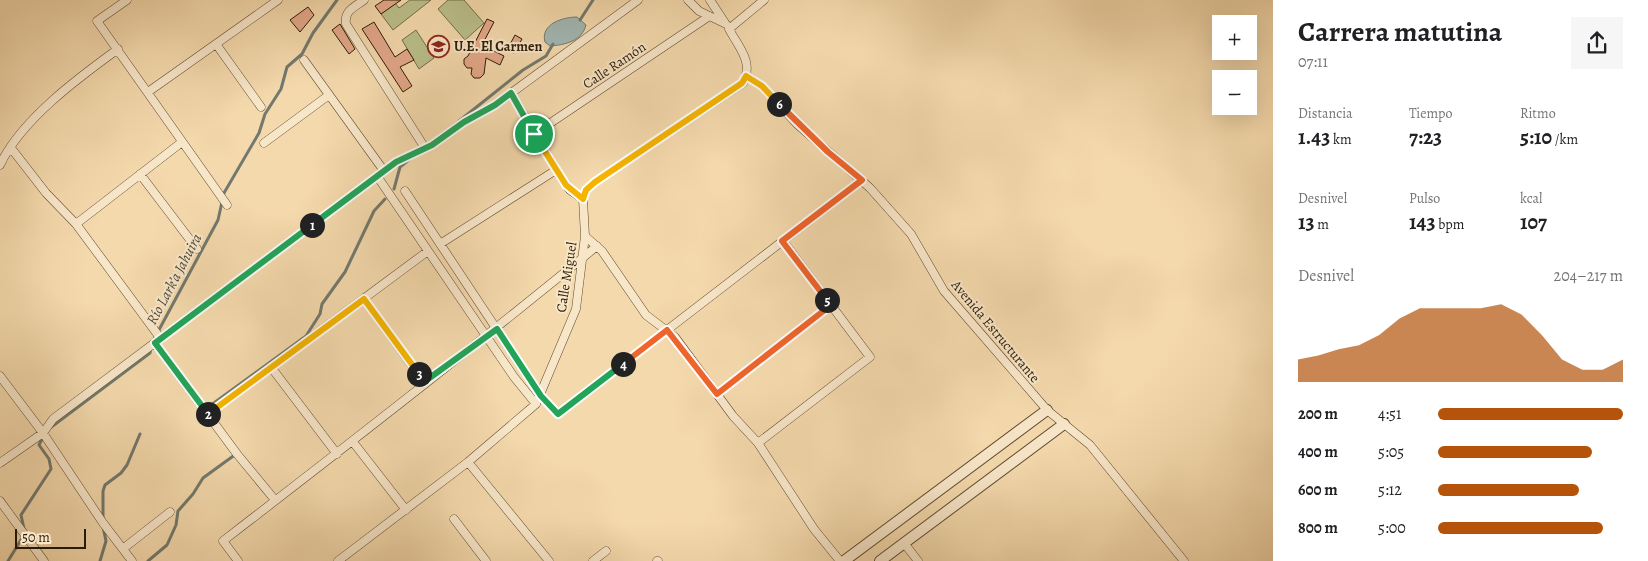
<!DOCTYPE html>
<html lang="es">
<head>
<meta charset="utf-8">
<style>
  :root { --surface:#fff; --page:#f6f6f6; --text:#202124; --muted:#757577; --accent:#b45309 }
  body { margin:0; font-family:Alegreya,serif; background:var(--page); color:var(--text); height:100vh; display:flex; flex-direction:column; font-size:19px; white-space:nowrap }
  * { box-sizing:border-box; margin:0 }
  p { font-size:16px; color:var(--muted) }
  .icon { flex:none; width:28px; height:28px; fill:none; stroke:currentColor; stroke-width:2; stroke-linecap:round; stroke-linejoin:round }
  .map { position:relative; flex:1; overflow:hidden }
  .panel { display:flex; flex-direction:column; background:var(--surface); width:375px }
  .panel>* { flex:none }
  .controls { position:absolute; left:1212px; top:15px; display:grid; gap:10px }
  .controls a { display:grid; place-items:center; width:45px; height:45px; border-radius:0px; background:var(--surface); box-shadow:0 5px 20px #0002; font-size:25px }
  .scale { position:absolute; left:15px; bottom:12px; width:71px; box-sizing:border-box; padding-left:5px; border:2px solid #2c1b04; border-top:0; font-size:14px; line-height:18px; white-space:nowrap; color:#2c1b04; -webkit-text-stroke:4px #f8e6c9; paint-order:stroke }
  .pin { position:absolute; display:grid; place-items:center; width:42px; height:42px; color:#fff; margin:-21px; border:2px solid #fff; border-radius:50%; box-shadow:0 1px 5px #0007 }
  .km { position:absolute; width:25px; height:25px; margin:-12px; border-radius:50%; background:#222; color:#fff; font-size:14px; line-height:25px; text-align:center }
  .round { display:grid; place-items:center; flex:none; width:52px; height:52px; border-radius:0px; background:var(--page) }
  .head { display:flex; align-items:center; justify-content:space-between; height:85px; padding:0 25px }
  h1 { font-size:28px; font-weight:700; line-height:38px }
  .metrics { display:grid; grid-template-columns:repeat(3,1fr); gap:8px; height:85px; padding:5px 25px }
  .metrics div { display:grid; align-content:center }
  .metrics b { font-size:21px; font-weight:700 }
  .metrics small { font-size:14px; font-weight:400 }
  .metrics p { font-size:14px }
  .chart { height:140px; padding:10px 25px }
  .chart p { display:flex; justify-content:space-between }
  .chart svg { width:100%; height:90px; margin-top:5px; fill:var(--accent); opacity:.7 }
  ul { padding:0 25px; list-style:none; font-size:16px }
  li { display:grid; grid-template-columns:80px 60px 1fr; align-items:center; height:38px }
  li i { height:12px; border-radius:6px; background:var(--accent) }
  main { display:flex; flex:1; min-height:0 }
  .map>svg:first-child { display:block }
  .green { fill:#babf8a; stroke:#736d47 }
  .water { fill:#a0b7b4; stroke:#72796e }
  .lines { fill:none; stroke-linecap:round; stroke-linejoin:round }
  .stream { stroke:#72796e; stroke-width:3 }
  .building { fill:#e4a88a; stroke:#2c1b04 }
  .minor-casing { stroke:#5e4a2e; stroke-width:9 }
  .tertiary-casing { stroke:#5e4a2e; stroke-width:12 }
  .minor { stroke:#f8e6c9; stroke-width:8 }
  .tertiary { stroke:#f8e6c9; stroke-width:10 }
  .split-1-casing { stroke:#fff; stroke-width:10 }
  .split-2-casing { stroke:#fff; stroke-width:10 }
  .split-3-casing { stroke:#fff; stroke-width:10 }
  .split-4-casing { stroke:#fff; stroke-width:10 }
  .split-5-casing { stroke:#fff; stroke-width:10 }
  .split-6-casing { stroke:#fff; stroke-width:10 }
  .split-7-casing { stroke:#fff; stroke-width:10 }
  .split-1 { stroke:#22a559; stroke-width:6 }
  .split-2 { stroke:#22a559; stroke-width:6 }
  .split-3 { stroke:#f5b400; stroke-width:6 }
  .split-4 { stroke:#22a559; stroke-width:6 }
  .split-5 { stroke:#f0652b; stroke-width:6 }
  .split-6 { stroke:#f0652b; stroke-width:6 }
  .split-7 { stroke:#f5b400; stroke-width:6 }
  .labels { text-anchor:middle; stroke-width:4; stroke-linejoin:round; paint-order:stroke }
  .poi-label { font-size:14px; font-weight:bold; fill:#2c1b04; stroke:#f8e6c9; text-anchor:start }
  .street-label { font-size:14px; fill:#2c1b04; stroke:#f8e6c9 }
  .water-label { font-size:15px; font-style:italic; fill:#4f4a39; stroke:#f8e6c9 }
</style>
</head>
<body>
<main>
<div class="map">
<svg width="1273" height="561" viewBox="0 0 1273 561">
  <rect width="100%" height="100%" fill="#f4d9ac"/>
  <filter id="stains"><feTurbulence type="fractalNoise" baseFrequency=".004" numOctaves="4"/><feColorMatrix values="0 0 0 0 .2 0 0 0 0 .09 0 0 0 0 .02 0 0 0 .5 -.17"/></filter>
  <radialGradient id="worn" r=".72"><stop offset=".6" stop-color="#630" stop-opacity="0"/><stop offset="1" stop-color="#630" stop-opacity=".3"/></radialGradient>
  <path class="green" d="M410 0H431L393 30 381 14 395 3 399 8Z
    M448 0H464L484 23 465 40 438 9Z
    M416 30 434 58 419 69 402 40Z"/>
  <path class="water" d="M577 17 586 25C582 41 565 45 550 46L545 42C540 24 563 17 577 17Z"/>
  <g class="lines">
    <path class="stream" d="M580 20 593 0
      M459 121 523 70 546 56 553 44
      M394 189 400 167 410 159
      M153 341 218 220 224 193 259 133 265 114 281 89 287 67 302 54 313 33 337 0
      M209 410 207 408 306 336 320 314 322 304 345 272 374 211 385 199
      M50 428 150 353 151 347
      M103 521V491L105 485 121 473 127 465 140 434
      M24 529 21 515 51 469 49 459 39 445 43 437
      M8 561 24 535
      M100 561 106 541 103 527
      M148 561 167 545 176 525 178 511 193 494 203 478 236 454"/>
  </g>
  <path class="building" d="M384 0H401L381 14 375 6Z
    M308 7 314 15 300 32 290 20Z
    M487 19 494 22 482 45 504 56 500 65 486 58 484 74 480 78H474L471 74 472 68H467L464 64V59L468 56Z
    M374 22 395 57 407 49 414 60 400 67 412 86 403 92 362 29Z
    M340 24 355 49 349 54 332 30Z
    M515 35 522 39 514 53 507 50Z"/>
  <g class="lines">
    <defs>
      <path id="minor" d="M127 0 97 21 227 205
        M364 0C353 8 344 11 346 24L425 148
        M688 0 699 11 726 24
        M710 0 725 23
        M216 44 261 107
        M304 60 384 171
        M747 76 762 86 797 124 870 188 911 234 944 291 1047 410 1090 445 1184 561
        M148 92 278 0
        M511 93 562 179 570 190 583 199
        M534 134 708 17
        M264 143 329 95
        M11 148 46 193 76 224
        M0 165C21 120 78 78 118 49
        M140 174 197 249
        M377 176 514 377 536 404
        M405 191 541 396 558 414 862 180
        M585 236 602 251 646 315 675 337 733 416 758 443 814 529 840 561
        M440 244 556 170
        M364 299 424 382
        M161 339 76 224 182 142
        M155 343 237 454 275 500
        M271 367 337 454
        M0 376 43 433 103 523 132 561
        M717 394 831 305
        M208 414 428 251
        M353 442 406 510
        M758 443 870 357 783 241
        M468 462 549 561
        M0 463 43 433 53 419 384 171 396 162 432 145 463 122 495 105 638 0
        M0 501 44 561
        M454 519 486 561
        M904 543 918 561
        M124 548 170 512
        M238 561 223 541C349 444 474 347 597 246
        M338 561 468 462 536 404 576 309 585 236 583 199 586 190 595 182 743 83C754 62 739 48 729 29L764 0
        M593 561 606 551
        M657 561H658"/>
      <path id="tertiary" d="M844 561 1047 410
        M880 561 1064 424"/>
    </defs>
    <use href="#minor" class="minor-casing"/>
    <use href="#tertiary" class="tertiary-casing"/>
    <use href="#minor" class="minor"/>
    <use href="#tertiary" class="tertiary"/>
  </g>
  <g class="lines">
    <defs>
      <path id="split-1" d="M312 225 396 162 432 145 464 122 495 105 511 93 534 134"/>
      <path id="split-2" d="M208 414 155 343 312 225"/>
      <path id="split-3" d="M208 414 364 299 419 374"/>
      <path id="split-4" d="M419 374 424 382 497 329 541 396 558 414 623 364"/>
      <path id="split-5" d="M623 364 667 330 717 394 831 305 827 300"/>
      <path id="split-6" d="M779 104 828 152 862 180 782 241 827 300"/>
      <path id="split-7" d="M534 134 566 185 583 199 586 190 595 182 742 83 746 76 762 86 779 104"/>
    </defs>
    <use href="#split-1" class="split-1-casing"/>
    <use href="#split-2" class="split-2-casing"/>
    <use href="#split-3" class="split-3-casing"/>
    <use href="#split-4" class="split-4-casing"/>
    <use href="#split-5" class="split-5-casing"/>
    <use href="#split-6" class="split-6-casing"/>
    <use href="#split-7" class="split-7-casing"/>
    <use href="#split-1" class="split-1"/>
    <use href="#split-2" class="split-2"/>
    <use href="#split-3" class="split-3"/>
    <use href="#split-4" class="split-4"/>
    <use href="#split-5" class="split-5"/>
    <use href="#split-6" class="split-6"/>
    <use href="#split-7" class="split-7"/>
  </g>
  <defs>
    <symbol id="school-ring" viewBox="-11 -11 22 22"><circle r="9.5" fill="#f8e6c9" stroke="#8f2418" stroke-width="1.5"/><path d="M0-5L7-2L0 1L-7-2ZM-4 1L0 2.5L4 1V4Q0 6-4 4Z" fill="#8f2418"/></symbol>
  </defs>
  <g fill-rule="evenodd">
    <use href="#school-ring" x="426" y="34" width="25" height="25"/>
  </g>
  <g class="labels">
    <g class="poi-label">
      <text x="454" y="51">U.E. El Carmen</text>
    </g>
    <g class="street-label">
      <text transform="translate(614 65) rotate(-34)" y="5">Calle Ramón</text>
      <text transform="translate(566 277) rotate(-81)" y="5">Calle Miguel</text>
      <text transform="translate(996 331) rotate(50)" y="5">Avenida Estructurante</text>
    </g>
    <g class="water-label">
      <text transform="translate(174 279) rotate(-62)" y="5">Río Lark’a Jahuira</text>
    </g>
  </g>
  <rect width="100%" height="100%" filter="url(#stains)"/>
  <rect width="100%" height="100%" fill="url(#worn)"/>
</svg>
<div class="controls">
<a>+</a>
<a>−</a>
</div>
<div class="scale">50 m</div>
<div class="pin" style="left:534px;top:134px;background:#1e9e55"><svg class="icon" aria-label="arrive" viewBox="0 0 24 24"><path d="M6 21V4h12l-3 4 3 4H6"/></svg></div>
<b class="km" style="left:312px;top:225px">1</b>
<b class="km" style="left:208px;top:414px">2</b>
<b class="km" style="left:419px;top:374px">3</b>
<b class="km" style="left:623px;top:364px">4</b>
<b class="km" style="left:827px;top:300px">5</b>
<b class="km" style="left:779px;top:104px">6</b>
</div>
<section class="panel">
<div class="head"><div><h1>Carrera matutina</h1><p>07:11</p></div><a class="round"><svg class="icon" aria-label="share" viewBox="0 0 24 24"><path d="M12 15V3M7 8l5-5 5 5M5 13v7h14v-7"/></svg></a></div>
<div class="metrics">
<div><p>Distancia</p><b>1.43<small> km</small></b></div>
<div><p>Tiempo</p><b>7:23</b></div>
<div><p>Ritmo</p><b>5:10<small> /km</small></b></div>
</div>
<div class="metrics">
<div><p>Desnivel</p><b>13<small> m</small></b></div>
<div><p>Pulso</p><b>143<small> bpm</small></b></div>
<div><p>kcal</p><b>107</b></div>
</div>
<div class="chart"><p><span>Desnivel</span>204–217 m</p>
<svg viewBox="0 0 160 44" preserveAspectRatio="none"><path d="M0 44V33L10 31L20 28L30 26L40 21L50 13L60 8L70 8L80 8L90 8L100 6L110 11L120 21L130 33L140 38L150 38L160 33V44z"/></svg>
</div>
<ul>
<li><b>200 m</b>4:51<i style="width:100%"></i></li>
<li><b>400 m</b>5:05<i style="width:83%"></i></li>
<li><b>600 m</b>5:12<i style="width:76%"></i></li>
<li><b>800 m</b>5:00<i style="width:89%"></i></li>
</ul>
</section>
</main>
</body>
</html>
